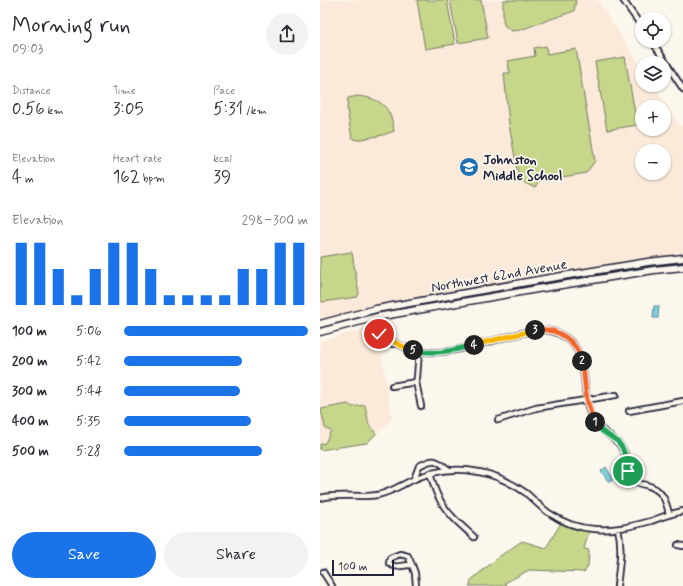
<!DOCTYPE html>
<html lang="en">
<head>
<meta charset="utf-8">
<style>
  :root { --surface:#fff; --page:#f2f2f3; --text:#2b2b33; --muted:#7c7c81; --accent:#1a73e8 }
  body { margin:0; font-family:Mynerve,sans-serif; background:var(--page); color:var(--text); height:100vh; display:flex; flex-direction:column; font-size:15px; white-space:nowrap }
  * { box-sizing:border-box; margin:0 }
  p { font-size:13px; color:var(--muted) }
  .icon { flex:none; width:22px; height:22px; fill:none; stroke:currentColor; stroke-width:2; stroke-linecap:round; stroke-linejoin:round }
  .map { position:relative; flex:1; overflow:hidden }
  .sheet { display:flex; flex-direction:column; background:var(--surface); width:320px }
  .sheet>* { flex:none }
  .controls { position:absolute; left:315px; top:12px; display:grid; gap:8px }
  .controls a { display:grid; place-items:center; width:36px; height:36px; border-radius:50%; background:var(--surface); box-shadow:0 1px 3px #0004; font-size:20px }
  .scale { position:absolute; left:12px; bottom:10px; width:62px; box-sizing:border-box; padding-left:4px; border:2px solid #22223b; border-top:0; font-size:11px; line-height:14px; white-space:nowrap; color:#22223b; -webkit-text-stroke:3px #fbf7ec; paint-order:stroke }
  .pin { position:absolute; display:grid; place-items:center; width:34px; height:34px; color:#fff; margin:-17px; border:2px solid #fff; border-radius:50%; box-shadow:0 1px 4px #0007 }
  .km { position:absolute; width:20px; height:20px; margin:-10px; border-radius:50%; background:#222; color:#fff; font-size:11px; line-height:20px; text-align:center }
  .round { display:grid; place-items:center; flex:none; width:42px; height:42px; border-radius:21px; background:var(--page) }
  .head { display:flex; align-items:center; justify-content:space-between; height:68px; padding:0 12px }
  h1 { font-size:22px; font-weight:600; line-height:30px }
  .figures { display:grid; grid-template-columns:repeat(3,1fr); gap:6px; height:68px; padding:4px 12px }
  .figures div { display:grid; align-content:center }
  .figures b { font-size:17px; font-weight:600 }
  .figures small { font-size:11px; font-weight:400 }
  .figures p { font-size:11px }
  .chart { height:112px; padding:8px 12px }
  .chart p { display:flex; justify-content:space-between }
  .chart svg { width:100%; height:72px; margin-top:4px; stroke:var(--accent); stroke-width:6 }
  .button { display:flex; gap:8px; margin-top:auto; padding:8px 12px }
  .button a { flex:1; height:46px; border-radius:24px; background:var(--accent); color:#fff; font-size:16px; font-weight:600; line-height:46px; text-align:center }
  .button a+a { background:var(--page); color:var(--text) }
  ul { padding:0 12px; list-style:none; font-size:13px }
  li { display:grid; grid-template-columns:64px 48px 1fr; align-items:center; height:30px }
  li i { height:10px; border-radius:5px; background:var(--accent) }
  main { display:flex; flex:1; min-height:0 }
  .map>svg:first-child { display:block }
  .built { fill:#fbe9d9; fill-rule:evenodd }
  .green { fill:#c6d68a; stroke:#747c62 }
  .water { fill:#80d0d9; stroke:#5a8a9a }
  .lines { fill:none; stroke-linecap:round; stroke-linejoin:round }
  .street-casing { stroke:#22223b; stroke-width:8 }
  .secondary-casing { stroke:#22223b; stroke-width:9 }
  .street { stroke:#fbf7ec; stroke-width:4.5 }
  .secondary { stroke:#fbf7ec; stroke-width:6 }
  .split-1-casing { stroke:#fff; stroke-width:8 }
  .split-2-casing { stroke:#fff; stroke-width:8 }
  .split-3-casing { stroke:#fff; stroke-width:8 }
  .split-4-casing { stroke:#fff; stroke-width:8 }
  .split-5-casing { stroke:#fff; stroke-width:8 }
  .split-6-casing { stroke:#fff; stroke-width:8 }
  .split-1 { stroke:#22a559; stroke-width:5 }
  .split-2 { stroke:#f0652b; stroke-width:5 }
  .split-3 { stroke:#f0652b; stroke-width:5 }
  .split-4 { stroke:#f5b400; stroke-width:5 }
  .split-5 { stroke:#22a559; stroke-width:5 }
  .split-6 { stroke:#f5b400; stroke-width:5 }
  .labels { text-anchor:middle; stroke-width:3.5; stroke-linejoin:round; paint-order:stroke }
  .poi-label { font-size:14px; font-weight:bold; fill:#22223b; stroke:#fbf7ec; text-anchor:start }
  .street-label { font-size:14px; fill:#22223b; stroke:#fbf7ec }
</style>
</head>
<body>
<main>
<section class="sheet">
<div class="head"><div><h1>Morning run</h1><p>09:03</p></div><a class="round"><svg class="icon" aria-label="share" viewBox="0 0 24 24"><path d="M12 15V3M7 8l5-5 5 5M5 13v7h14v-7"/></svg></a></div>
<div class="figures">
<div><p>Distance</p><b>0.56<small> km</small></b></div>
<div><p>Time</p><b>3:05</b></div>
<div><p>Pace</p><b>5:31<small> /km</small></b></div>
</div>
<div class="figures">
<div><p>Elevation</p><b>4<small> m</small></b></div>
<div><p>Heart rate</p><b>162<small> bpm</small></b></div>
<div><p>kcal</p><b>39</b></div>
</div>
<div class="chart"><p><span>Elevation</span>298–300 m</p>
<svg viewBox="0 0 160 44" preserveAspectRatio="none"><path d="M5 44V6M15 44V6M25 44V22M35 44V38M45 44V22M55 44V6M65 44V6M75 44V22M85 44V38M95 44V38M105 44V38M115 44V38M125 44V22M135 44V22M145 44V6M155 44V6"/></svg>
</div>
<ul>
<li><b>100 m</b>5:06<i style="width:100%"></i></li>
<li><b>200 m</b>5:42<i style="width:64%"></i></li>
<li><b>300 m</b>5:44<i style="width:63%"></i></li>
<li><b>400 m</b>5:35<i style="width:69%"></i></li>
<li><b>500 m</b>5:28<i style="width:75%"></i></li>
</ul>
<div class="button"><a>Save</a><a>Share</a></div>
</section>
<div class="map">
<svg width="363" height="586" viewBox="0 0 363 586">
  <rect width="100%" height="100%" fill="#fbf7ec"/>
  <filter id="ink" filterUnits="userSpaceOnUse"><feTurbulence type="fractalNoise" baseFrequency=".025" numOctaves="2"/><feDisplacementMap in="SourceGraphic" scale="8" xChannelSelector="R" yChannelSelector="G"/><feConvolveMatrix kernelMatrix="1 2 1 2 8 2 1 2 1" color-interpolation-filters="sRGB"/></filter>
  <g filter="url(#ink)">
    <path class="built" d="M0 0H277L322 68V85H333L363 130V258L56 309 0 324ZM322 107H344V129H322ZM322 151H344V173H322Z
      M57 326 72 419 47 443 0 450V341Z"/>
    <path class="green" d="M97 0H127L135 44 105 49Z
      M130 0H161L168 38 138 43Z
      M183 0H256L254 11 200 30 192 31 184 25 183 19Z
      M226 46 227 54 256 49 275 161 266 173 219 181 215 188 199 180 189 124 184 73H190V70H189L188 61 215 56 214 48Z
      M305 57 317 125 287 130 275 62Z
      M37 96C61 98 71 107 74 131L63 135 36 140 32 138 27 110 28 98Z
      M31 252 32 253 39 294 37 297 3 302 1 301 0 297V257Z
      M28 404 32 407 45 405 49 425 56 434 47 443 0 450V444L5 443 11 431 5 428C4 421 2 416 1 409Z
      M241 523 255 528 269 531 264 549 269 550 268 566 264 572 209 570 185 583 187 586H149L151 583 150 581 180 556 202 541 226 548Z"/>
    <path class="water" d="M334 306H339L338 318H333Z
      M286 467 292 477V481H288L281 471Z"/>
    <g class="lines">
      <defs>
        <path id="street" d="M303 0 322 27
          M332 41 363 89
          M59 334C71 339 80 347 92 350 116 355 134 351 156 345 176 340 196 334 216 330 227 329 236 331 245 337 273 355 258 395 274 421 281 433 295 436 302 448 309 459 306 474 315 482 318 484 322 484 326 485 342 489 346 500 349 514
          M59 334C61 342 69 344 76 344
          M99 351 97 378 96 382 101 406
          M72 386 96 382
          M309 411 363 401
          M178 420 216 408 296 395
          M110 473C113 483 115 492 120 500 128 515 142 526 154 537
          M94 479 99 466C114 458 116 459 129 470
          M0 498C19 493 38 498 57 495 69 493 78 487 88 482 110 471 135 467 159 472 176 475 192 483 206 493 214 500 220 507 229 513 242 522 258 528 274 529 293 531 313 526 331 521 342 517 352 513 363 511
          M358 545 363 546
          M80 554 88 556 92 565C83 564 76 570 69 563L70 558Z
          M92 565 95 573 96 586
          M3 572 12 586
          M297 586C299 567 303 548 298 529"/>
        <path id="secondary" d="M0 324 56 309 224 279 328 262 363 258
          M0 332 57 317 223 288 334 270 363 267"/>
      </defs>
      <use href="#street" class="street-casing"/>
      <use href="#secondary" class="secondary-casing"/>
      <use href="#street" class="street"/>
      <use href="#secondary" class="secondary"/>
    </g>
  </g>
  <g class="lines" filter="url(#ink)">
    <defs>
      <path id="split-1" d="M275 422 282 431 297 441 302 447 307 460 308 471"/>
      <path id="split-2" d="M262 361C266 383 264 402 275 422"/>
      <path id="split-3" d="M215 330C237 327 256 340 262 361"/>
      <path id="split-4" d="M154 345 215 330"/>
      <path id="split-5" d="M93 350C116 355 132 351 154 345"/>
      <path id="split-6" d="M59 334C71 339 80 347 93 350"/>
    </defs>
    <use href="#split-1" class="split-1-casing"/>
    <use href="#split-2" class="split-2-casing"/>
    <use href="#split-3" class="split-3-casing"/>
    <use href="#split-4" class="split-4-casing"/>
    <use href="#split-5" class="split-5-casing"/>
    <use href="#split-6" class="split-6-casing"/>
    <use href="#split-1" class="split-1"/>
    <use href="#split-2" class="split-2"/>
    <use href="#split-3" class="split-3"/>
    <use href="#split-4" class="split-4"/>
    <use href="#split-5" class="split-5"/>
    <use href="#split-6" class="split-6"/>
  </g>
  <defs>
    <symbol id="school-disc" viewBox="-11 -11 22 22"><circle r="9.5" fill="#1f6fb2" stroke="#fbf7ec"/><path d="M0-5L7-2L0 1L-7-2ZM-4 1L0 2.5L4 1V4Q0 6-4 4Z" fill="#fff"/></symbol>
  </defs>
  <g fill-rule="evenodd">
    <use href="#school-disc" x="138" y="156" width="22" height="22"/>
  </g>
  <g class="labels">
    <g class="poi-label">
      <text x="163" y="164">Johnston<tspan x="163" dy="16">Middle School</tspan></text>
    </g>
    <g class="street-label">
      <text transform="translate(179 275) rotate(-10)" y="5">Northwest 62nd Avenue</text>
    </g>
  </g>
</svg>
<div class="controls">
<a><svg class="icon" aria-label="locate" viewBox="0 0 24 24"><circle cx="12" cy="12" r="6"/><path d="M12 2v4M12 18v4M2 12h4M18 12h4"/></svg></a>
<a><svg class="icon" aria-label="layers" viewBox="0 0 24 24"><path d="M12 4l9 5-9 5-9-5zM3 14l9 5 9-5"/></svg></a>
<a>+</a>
<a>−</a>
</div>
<div class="scale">100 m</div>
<div class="pin" style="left:308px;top:471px;background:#1e9e55"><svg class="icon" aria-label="arrive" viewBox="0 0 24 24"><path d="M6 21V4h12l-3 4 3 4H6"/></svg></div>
<div class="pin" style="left:59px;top:334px;background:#d93025"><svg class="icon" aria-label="check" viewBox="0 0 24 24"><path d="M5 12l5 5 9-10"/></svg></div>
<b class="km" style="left:275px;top:422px">1</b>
<b class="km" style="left:262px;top:361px">2</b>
<b class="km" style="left:215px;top:330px">3</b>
<b class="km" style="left:154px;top:345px">4</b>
<b class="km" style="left:93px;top:350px">5</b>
</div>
</main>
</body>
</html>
